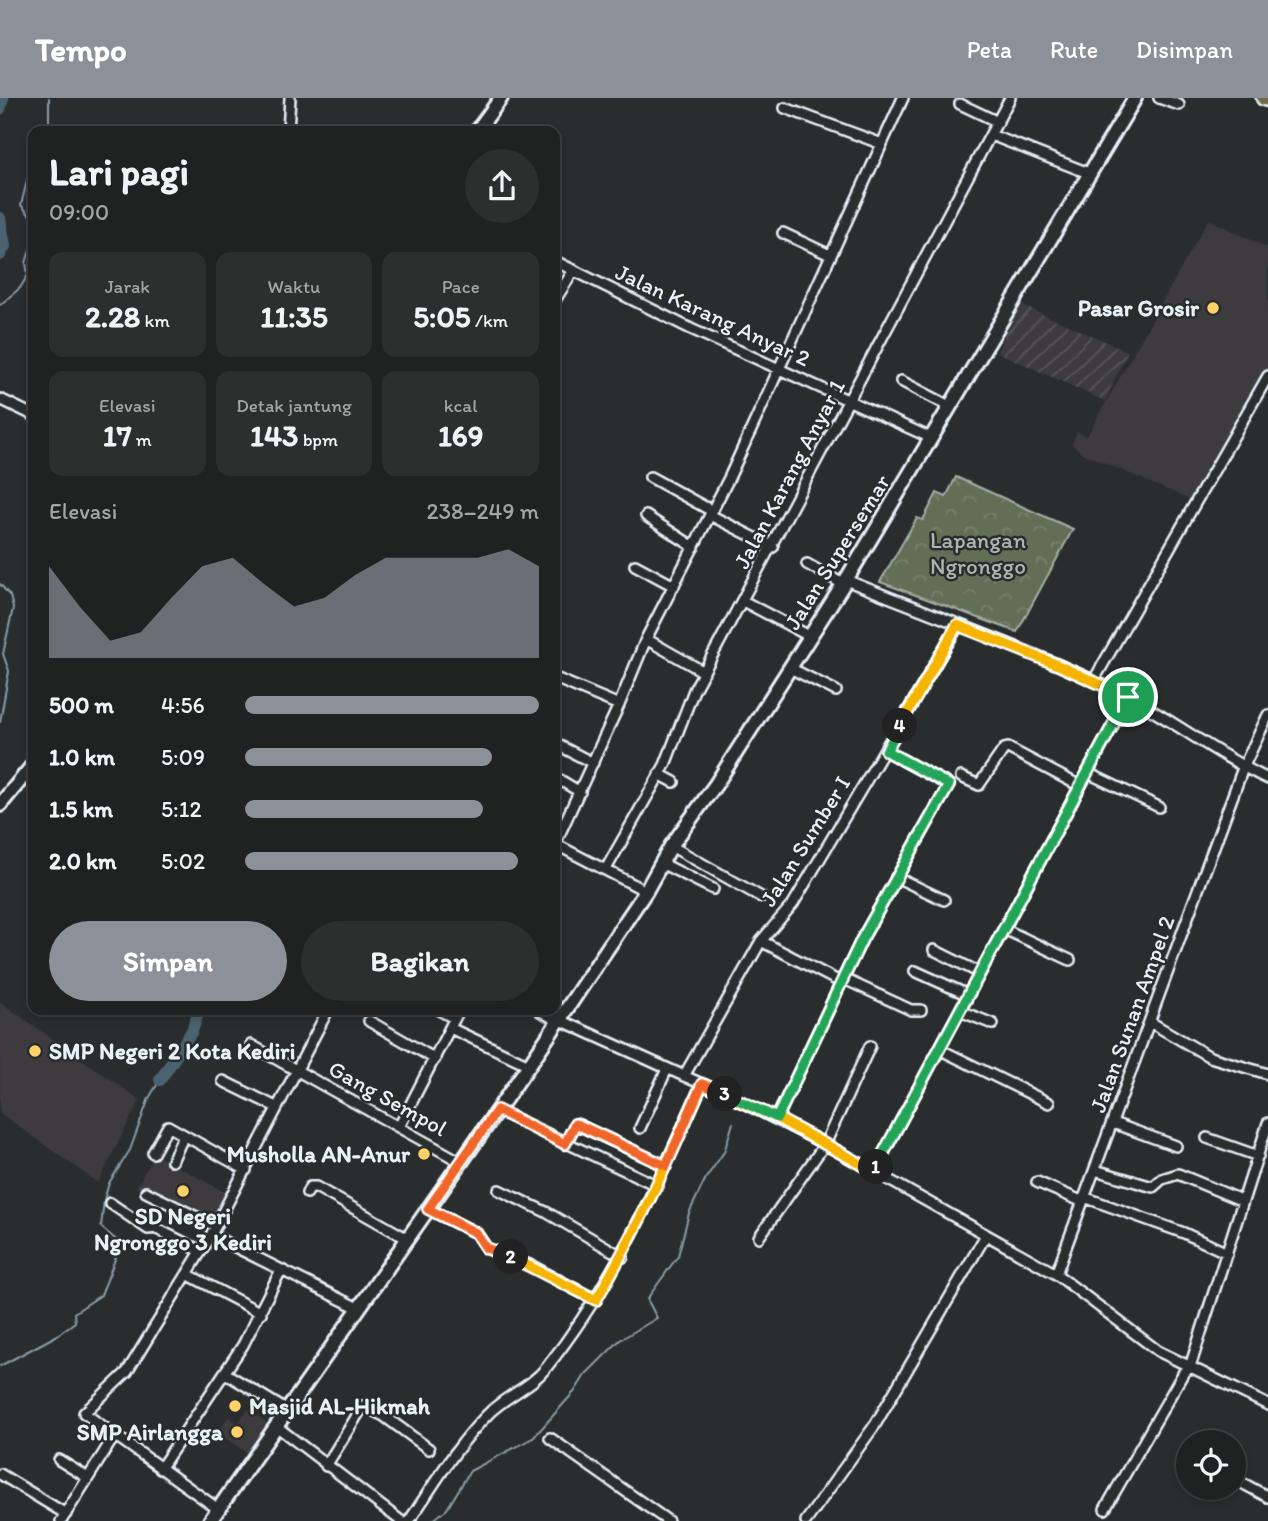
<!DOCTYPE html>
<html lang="id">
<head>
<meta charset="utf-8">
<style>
  :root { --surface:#202222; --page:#2d2f2f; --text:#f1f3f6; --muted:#a2a4a5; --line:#3d3f40; --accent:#8c9099 }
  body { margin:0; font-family:Itim,sans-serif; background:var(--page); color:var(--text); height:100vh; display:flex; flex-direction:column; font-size:26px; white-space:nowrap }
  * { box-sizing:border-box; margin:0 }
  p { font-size:23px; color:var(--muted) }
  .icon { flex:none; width:38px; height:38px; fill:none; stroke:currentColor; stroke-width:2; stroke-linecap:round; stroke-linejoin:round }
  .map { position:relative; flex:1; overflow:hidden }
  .details { position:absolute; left:28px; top:28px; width:532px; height:889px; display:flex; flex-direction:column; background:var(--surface); border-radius:14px; box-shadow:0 4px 10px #0003,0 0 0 2px var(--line) }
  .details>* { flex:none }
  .fabs { position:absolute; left:1176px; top:1332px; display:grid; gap:14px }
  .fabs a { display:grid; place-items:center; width:70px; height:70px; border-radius:50%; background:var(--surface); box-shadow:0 4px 10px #0003,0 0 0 2px var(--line); font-size:35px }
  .pin { position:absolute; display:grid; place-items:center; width:60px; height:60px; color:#fff; margin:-30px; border:4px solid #fff; border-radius:50%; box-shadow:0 2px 7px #0007 }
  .km { position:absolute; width:35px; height:35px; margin:-18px; border-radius:50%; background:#222; color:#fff; font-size:19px; line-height:35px; text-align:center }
  .round { display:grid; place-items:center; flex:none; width:74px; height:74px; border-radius:37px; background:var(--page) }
  .overview { display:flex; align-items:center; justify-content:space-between; height:119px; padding:0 21px }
  h1 { font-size:38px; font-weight:700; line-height:52px }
  .stats { display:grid; grid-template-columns:repeat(3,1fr); gap:10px; height:119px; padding:7px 21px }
  .stats div { display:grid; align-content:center; border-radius:14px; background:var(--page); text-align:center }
  .stats b { font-size:30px; font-weight:700 }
  .stats small { font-size:19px; font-weight:400 }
  .stats p { font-size:19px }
  .chart { height:196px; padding:14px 21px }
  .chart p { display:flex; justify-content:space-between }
  .chart svg { width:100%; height:126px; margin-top:7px; fill:var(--accent); opacity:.7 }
  .primary-button { display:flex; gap:14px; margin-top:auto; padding:14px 21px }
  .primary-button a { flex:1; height:80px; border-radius:42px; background:var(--accent); color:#fff; font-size:28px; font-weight:700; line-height:80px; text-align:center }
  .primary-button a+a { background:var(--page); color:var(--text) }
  ul { padding:0 21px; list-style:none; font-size:23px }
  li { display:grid; grid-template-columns:112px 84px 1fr; align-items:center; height:52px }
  li i { height:18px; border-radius:9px; background:var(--accent) }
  header { display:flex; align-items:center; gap:42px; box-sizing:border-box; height:98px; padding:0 35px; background:var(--accent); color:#fff }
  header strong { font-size:33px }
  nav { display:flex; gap:38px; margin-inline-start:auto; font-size:24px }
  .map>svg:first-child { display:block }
  .built { fill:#3d3a3d }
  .industrial { fill:url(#industrial-furrows) }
  .park { fill:url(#park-crowns); stroke:#a5b0a7; stroke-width:2 }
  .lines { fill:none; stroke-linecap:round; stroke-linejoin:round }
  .stream { stroke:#8a9ca6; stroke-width:2 }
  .river { stroke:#4c6470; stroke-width:12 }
  .street-casing { stroke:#e8f1f8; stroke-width:14 }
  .secondary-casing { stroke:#e8f1f8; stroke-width:18 }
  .primary-casing { stroke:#e8f1f8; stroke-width:19 }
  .street { stroke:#2a2d2e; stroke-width:9 }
  .secondary { stroke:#2a2d2e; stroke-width:12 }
  .primary { stroke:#736c4b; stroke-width:14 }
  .split-1-casing { stroke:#fff; stroke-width:14 }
  .split-2-casing { stroke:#fff; stroke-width:14 }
  .split-3-casing { stroke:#fff; stroke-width:14 }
  .split-4-casing { stroke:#fff; stroke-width:14 }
  .split-5-casing { stroke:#fff; stroke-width:14 }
  .split-1 { stroke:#22a559; stroke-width:9 }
  .split-2 { stroke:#f5b400; stroke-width:9 }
  .split-3 { stroke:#f0652b; stroke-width:9 }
  .split-4 { stroke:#22a559; stroke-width:9 }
  .split-5 { stroke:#f5b400; stroke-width:9 }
  .poi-dot { fill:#ffd166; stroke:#2a2d2e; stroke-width:2.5 }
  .labels { text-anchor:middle; stroke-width:5; stroke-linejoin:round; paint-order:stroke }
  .poi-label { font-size:23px; font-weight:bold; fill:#e8f1f8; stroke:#2a2d2e; text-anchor:end }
  .street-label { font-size:23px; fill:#e8f1f8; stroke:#2a2d2e }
  .park-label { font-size:23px; fill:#acb6af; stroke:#2a2d2e }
</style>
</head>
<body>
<header>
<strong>Tempo</strong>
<nav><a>Peta</a><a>Rute</a><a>Disimpan</a></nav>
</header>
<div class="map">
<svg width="1268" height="1423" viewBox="0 0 1268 1423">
  <defs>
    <pattern id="industrial-furrows" width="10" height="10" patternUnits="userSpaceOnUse" patternTransform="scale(1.75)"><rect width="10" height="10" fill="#3d3a3d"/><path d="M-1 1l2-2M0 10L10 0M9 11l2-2" fill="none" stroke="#59575a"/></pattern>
    <pattern id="park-crowns" width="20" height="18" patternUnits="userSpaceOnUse" patternTransform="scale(1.75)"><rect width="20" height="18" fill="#626e56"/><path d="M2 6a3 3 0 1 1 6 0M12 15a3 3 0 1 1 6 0" fill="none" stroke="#78836f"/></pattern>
  </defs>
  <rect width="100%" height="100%" fill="#2a2d2e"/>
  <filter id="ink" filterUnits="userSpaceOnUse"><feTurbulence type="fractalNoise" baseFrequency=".0143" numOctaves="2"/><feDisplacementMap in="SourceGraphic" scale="14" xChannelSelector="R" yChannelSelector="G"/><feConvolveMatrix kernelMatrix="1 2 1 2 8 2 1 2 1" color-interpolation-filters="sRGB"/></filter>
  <g filter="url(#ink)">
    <path class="built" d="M1210 122 1268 150V271L1195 404 1082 355 1072 346 1077 334 1087 338 1207 124Z
      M0 904 140 1002 98 1085 0 1015Z
      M155 1056 230 1097 213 1128 188 1120 136 1089Z
      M248 1311 270 1327 249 1356 217 1335 228 1319 238 1325Z"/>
    <path class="industrial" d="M1019 206 1128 253 1105 303 997 254Z"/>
    <path class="park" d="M956 379 1073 431 1017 534 880 484 917 420 923 422 937 395 946 399Z"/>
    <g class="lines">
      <path class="stream" d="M49 33V0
        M33 76 27 83 21 107 33 121
        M0 207 20 190 28 177 26 165 33 142
        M0 486 10 498 13 510 3 556 9 573 0 624
        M0 1268 56 1238 75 1224 74 1215 101 1197 121 1146 101 1129 104 1102 109 1085 130 1052 149 1000 160 982
        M432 1423 447 1411 470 1373 533 1340 575 1293 585 1277 620 1242 657 1220 647 1201 678 1158 689 1115 706 1080 724 1054 733 1025"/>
      <path class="river" d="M0 11 3 0
        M0 120 5 148 0 157
        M160 982 192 933 199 912"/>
      <defs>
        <path id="street" d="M1159 0 1179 7
          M960 6 998 24
          M785 10 882 46
          M288 33 290 0
          M991 37 1091 76
          M783 135 830 157
          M555 163 691 231 931 340
          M555 202 574 172
          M901 283 951 309
          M0 301 33 317
          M650 379 712 413
          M710 417 773 449
          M646 418 694 449
          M807 466 843 486
          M635 467 674 488
          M846 482C939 520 1036 553 1126 598 1175 623 1218 658 1268 681
          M743 503 809 538
          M33 504V512
          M646 541 704 574
          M790 570 836 593
          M555 580 619 607
          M1094 582 1268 278
          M556 646 593 665
          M1088 675 1159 709
          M659 676 674 684
          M555 679 580 694
          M961 679 979 687 1004 651 1008 650 1080 688
          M555 746 619 607 646 541 729 380 903 0
          M555 746 646 793
          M671 748 761 799
          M661 765 713 791
          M606 771 665 667 694 592 1010 0
          M896 779 944 802
          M1004 831 1070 862
          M761 843 840 884
          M934 852 980 875
          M915 873 968 897
          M842 880 911 912H921
          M439 912 454 920
          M960 913 993 926
          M558 921 744 1005 825 1046 1056 1176 1158 1253 1268 1307
          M369 923 435 961
          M1150 924 1210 959 1268 976
          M450 930 529 967
          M251 947 461 1064
          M939 951 1049 1005
          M684 978 761 843 793 806 958 528
          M223 983 276 1009
          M497 1012 658 1088
          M777 1020 862 841 949 687 886 653
          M1113 1025 1176 1048
          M400 1027 459 912
          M640 1030 667 971
          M1207 1040 1258 1058
          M565 1046 576 1026 666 1068
          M153 1055 168 1028 246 1072
          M172 1063 184 1037
          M1095 1072 1153 1089 1162 1081 1178 1076 1243 1103
          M874 1073 1128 599
          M1037 1084 1081 1103
          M499 1092 546 1114 623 1159
          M146 1094 215 1128
          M307 1095 310 1089H316L406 1140
          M1084 1099 1184 1135 1227 1155
          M110 1105 148 1131 155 1130 201 1153
          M427 1110 476 1135 486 1150 532 1168 596 1202
          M211 1137 358 1210
          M759 1139 825 1046 870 948
          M187 1176 261 1215
          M1056 1176 1243 670 1268 617
          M225 1275 286 1312
          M276 1328 401 1423
          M550 1340 668 1423
          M59 1362 88 1380
          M326 1368 363 1308 384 1318 429 1351
          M160 1371 243 1247 281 1172
          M0 1376 66 1416
          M1244 1386 1268 1399
          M218 1411 84 1315 127 1274 211 1137 328 912
          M1105 1411 1184 1274 1190 1269 1268 1025
          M61 1423 115 1337
          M409 1423C434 1387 456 1348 488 1316 505 1298 530 1290 546 1270 615 1184 658 1086 702 986
          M806 1423 875 1327 986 1137"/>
        <path id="secondary" d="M477 33 501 0
          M0 707 33 667
          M542 912 558 921
          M210 1423 529 967 646 793 671 748 716 686 846 482 1135 0"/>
        <path id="primary" d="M1264 0 1268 1"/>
      </defs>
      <use href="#street" class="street-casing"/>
      <use href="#secondary" class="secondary-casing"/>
      <use href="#primary" class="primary-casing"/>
      <use href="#street" class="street"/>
      <use href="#secondary" class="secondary"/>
      <use href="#primary" class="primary"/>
    </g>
  </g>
  <g class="lines" filter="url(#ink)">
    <defs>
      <path id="split-1" d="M876 1069 1128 599"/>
      <path id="split-2" d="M511 1159 596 1202C637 1132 670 1060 702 986L777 1020 874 1073 876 1069"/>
      <path id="split-3" d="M511 1159 486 1150 476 1135 428 1111 497 1012 565 1046 575 1026 581 1028 666 1068 702 986 725 996"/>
      <path id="split-4" d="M725 996 777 1020 862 841 949 687 886 653 900 628"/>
      <path id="split-5" d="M900 628 957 527 1058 567 1128 599"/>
    </defs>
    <use href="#split-1" class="split-1-casing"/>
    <use href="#split-2" class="split-2-casing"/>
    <use href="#split-3" class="split-3-casing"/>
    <use href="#split-4" class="split-4-casing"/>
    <use href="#split-5" class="split-5-casing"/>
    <use href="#split-1" class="split-1"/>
    <use href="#split-2" class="split-2"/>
    <use href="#split-3" class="split-3"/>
    <use href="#split-4" class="split-4"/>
    <use href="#split-5" class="split-5"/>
  </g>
  <g class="poi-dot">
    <circle cx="1213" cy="210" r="7"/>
    <circle cx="35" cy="953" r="7"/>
    <circle cx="424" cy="1056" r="7"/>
    <circle cx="183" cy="1093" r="7"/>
    <circle cx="235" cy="1308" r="7"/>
    <circle cx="237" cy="1334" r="7"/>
  </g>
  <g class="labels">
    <g class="poi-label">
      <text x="1199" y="218">Pasar Grosir</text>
      <text x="49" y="961" text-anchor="start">SMP Negeri 2 Kota Kediri</text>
      <text x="410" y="1064">Musholla AN-Anur</text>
      <text x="183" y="1126" text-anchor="middle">SD Negeri<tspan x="183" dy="26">Ngronggo 3 Kediri</tspan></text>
      <text x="249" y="1316" text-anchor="start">Masjid AL-Hikmah</text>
      <text x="223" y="1342">SMP Airlangga</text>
    </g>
    <g class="street-label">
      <text transform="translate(713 217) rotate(25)" y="8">Jalan Karang Anyar 2</text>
      <text transform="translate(789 376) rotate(-62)" y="8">Jalan Karang Anyar 1</text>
      <text transform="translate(837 454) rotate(-58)" y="8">Jalan Supersemar</text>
      <text transform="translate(805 743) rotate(-58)" y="8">Jalan Sumber I</text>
      <text transform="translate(1132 916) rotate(-70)" y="8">Jalan Sunan Ampel 2</text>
      <text transform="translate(388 1000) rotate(29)" y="8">Gang Sempol</text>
    </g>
    <g class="park-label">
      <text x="978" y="450">Lapangan<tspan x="978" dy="26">Ngronggo</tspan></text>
    </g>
  </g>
</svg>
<div class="fabs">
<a><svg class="icon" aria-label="locate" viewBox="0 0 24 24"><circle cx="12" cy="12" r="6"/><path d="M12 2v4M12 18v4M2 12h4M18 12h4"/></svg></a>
</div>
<div class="pin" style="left:1128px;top:599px;background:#1e9e55"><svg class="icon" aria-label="arrive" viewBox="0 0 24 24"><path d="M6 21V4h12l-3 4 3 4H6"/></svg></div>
<b class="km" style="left:876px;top:1069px">1</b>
<b class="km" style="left:511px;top:1159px">2</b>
<b class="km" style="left:725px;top:996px">3</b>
<b class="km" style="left:900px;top:628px">4</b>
<section class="details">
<div class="overview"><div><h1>Lari pagi</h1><p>09:00</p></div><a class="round"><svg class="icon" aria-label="share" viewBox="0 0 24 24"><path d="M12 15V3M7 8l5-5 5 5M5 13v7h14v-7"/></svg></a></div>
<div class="stats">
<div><p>Jarak</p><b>2.28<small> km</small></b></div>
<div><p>Waktu</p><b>11:35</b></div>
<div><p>Pace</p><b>5:05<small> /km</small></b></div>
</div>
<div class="stats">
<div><p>Elevasi</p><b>17<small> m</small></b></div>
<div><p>Detak jantung</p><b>143<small> bpm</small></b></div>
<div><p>kcal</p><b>169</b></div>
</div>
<div class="chart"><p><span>Elevasi</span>238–249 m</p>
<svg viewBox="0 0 160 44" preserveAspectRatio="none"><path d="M0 44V12L10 26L20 38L30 35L40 23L50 12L60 9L70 18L80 26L90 23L100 15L110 9L120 9L130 9L140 9L150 6L160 12V44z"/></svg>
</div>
<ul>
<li><b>500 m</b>4:56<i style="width:100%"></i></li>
<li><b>1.0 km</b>5:09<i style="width:84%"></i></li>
<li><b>1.5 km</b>5:12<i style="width:81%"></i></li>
<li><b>2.0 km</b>5:02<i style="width:93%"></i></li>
</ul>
<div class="primary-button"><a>Simpan</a><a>Bagikan</a></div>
</section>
</div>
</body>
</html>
